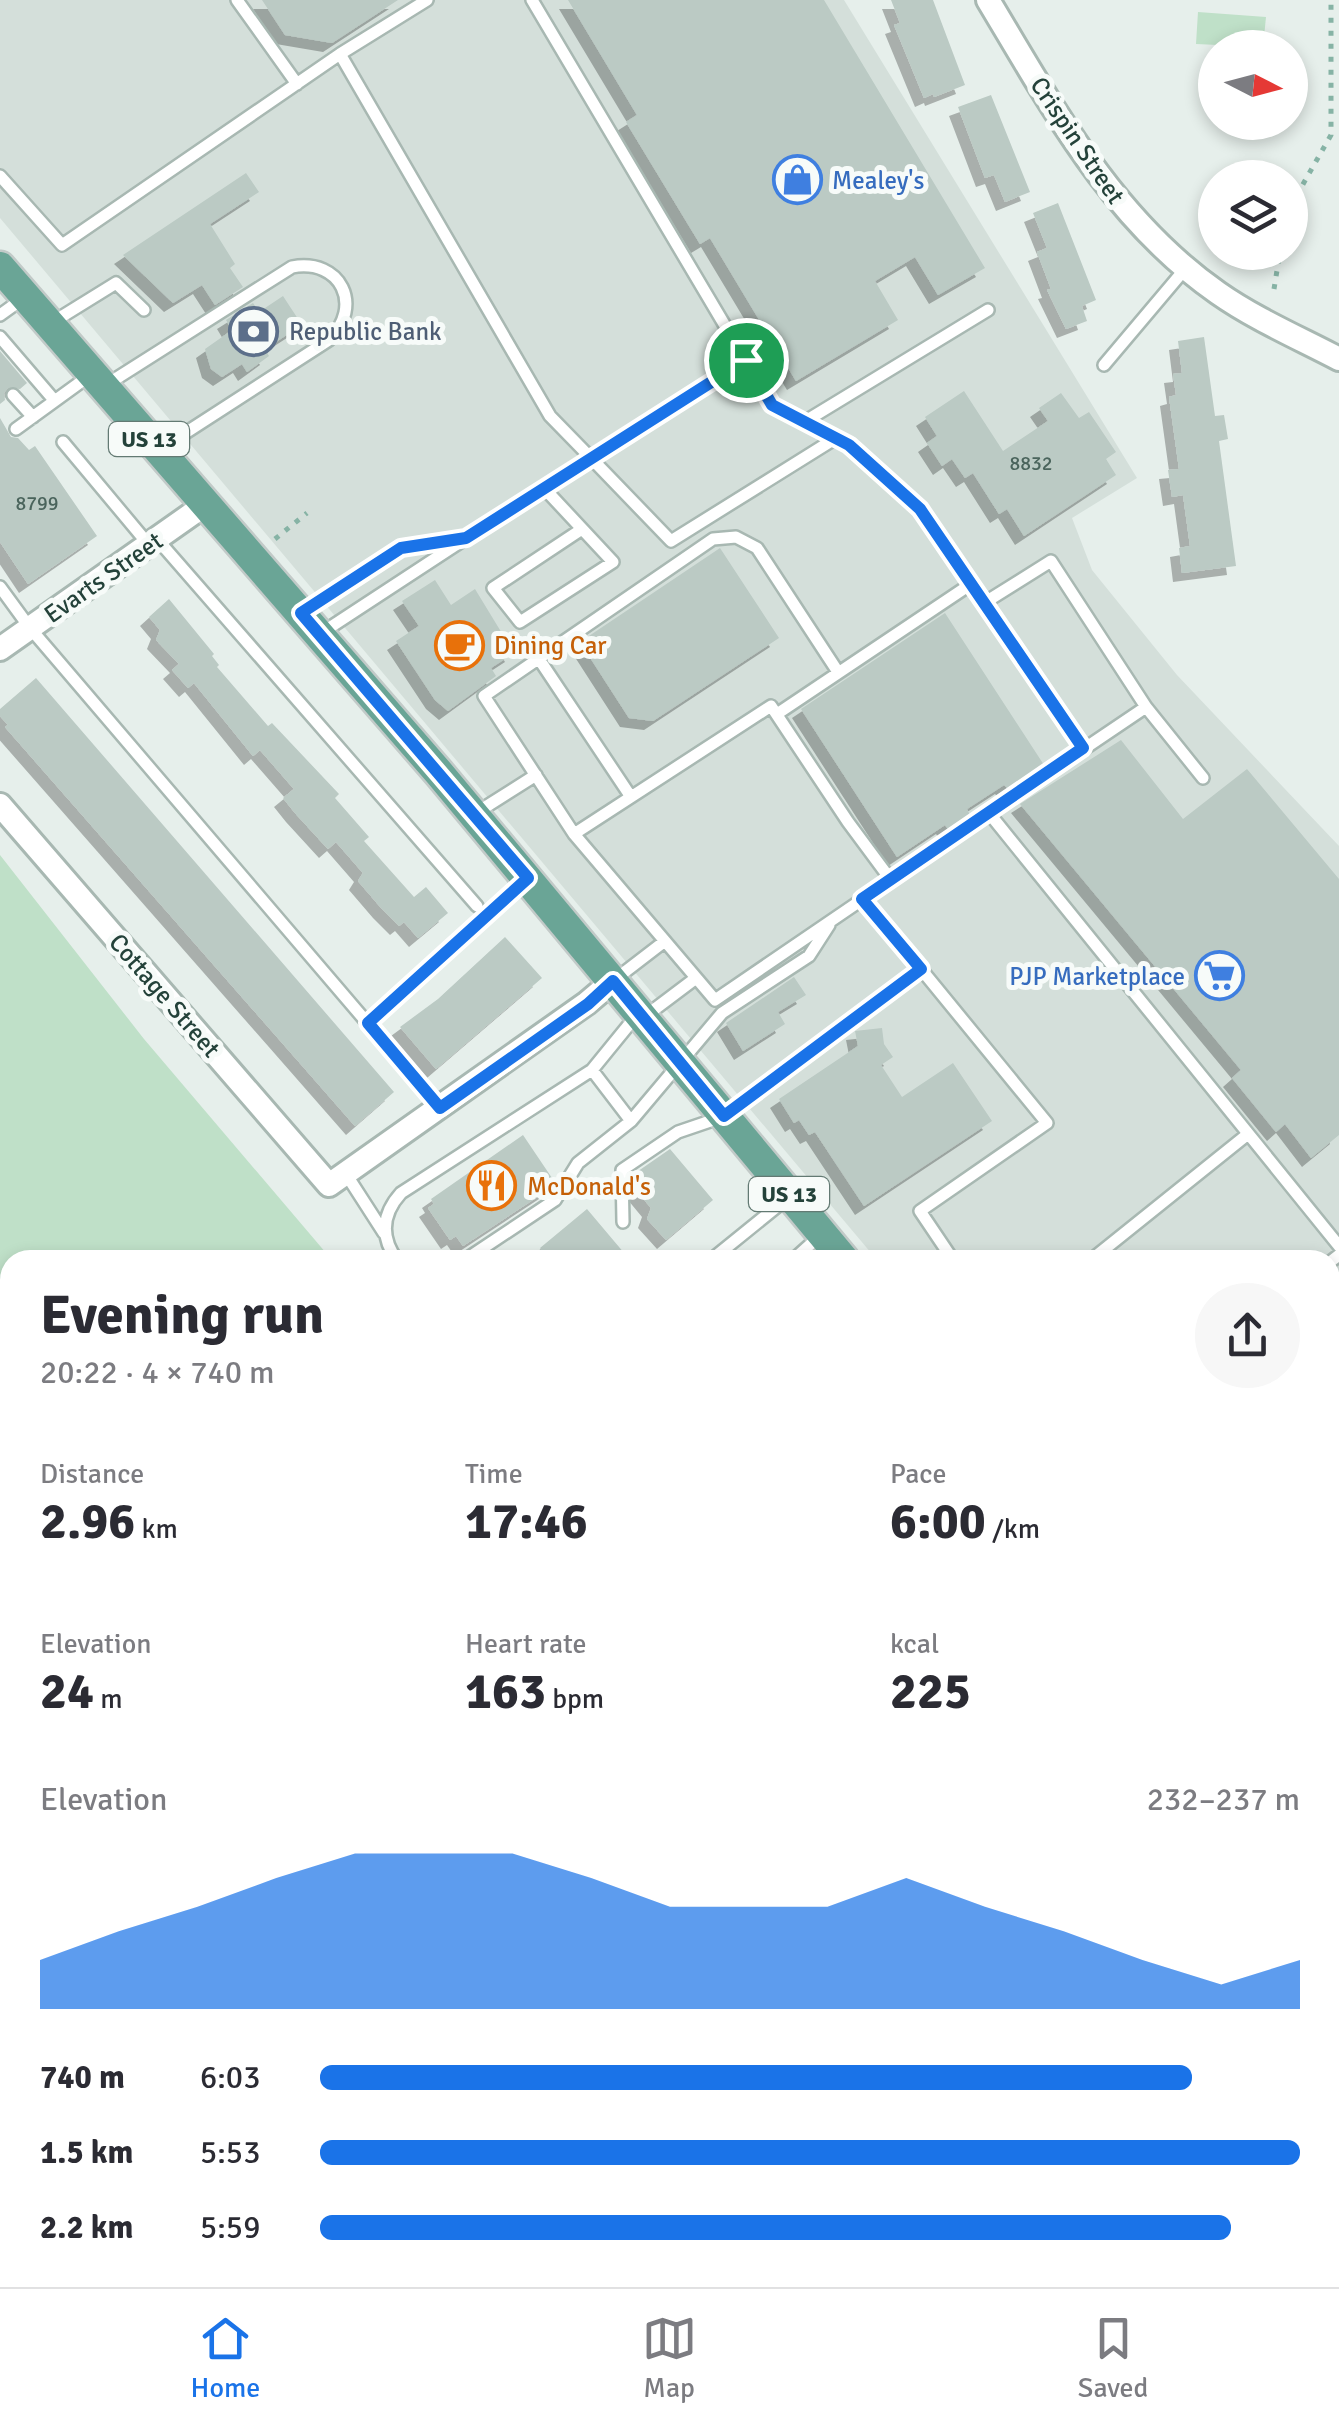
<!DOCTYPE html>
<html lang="en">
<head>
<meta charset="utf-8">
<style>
  :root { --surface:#fff; --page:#f7f7f7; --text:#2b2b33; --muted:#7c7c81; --line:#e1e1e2; --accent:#1a73e8 }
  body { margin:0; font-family:Signika,sans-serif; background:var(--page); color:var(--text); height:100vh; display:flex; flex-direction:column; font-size:38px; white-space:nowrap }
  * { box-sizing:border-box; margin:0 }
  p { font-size:32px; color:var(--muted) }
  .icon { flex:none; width:55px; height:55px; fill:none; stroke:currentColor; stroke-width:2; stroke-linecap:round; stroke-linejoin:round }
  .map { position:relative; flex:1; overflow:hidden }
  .details { position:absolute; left:0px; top:1250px; width:1340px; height:1038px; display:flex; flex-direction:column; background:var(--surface); border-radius:30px 30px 0 0; box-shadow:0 5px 15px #0003 }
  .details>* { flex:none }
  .needle { width:65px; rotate:96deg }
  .tools { position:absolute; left:1198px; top:30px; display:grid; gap:20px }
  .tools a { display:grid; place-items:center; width:110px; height:110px; border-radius:50%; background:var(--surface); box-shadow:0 5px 15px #0003; font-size:50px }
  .pin { position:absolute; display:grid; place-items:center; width:85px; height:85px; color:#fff; margin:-42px; border:5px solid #fff; border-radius:50%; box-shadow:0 2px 10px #0007 }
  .round { display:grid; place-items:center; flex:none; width:105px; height:105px; border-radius:52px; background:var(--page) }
  .summary { display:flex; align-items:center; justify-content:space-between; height:170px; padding:0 40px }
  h1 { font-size:55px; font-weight:700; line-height:75px }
  .figures { display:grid; grid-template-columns:repeat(3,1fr); gap:15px; height:170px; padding:10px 40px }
  .figures div { display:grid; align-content:center }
  .figures b { font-size:50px; font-weight:700 }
  .figures small { font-size:28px; font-weight:400 }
  .figures p { font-size:28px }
  .chart { height:280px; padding:20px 40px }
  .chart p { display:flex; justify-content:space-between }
  .chart svg { width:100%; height:180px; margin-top:10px; fill:var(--accent); opacity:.7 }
  ul { padding:0 40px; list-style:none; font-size:32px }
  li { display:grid; grid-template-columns:160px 120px 1fr; align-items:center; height:75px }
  li i { height:25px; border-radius:12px; background:var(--accent) }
  .dock { display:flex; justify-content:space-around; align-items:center; height:140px; border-top:2px solid var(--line); background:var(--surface); font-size:28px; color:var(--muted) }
  .dock a { display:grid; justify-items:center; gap:5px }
  .dock .on { color:var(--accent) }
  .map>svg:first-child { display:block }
  .built { fill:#d4dfda }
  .green { fill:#bfe0c8 }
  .building { fill:#bbcac4; filter:url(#shadow) }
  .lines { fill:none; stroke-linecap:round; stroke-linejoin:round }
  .lane-casing { stroke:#a8b8b2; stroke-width:16 }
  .street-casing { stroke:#a8b8b2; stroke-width:28 }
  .secondary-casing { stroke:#a4bbb3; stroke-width:35 }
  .primary-casing { stroke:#c2cac8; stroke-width:35 }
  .highway-casing { stroke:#c2cac8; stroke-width:35 }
  .path { stroke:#86b3a5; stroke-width:5; stroke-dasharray:5 8; stroke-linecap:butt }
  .lane { stroke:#fff; stroke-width:11 }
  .street { stroke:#fff; stroke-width:22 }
  .secondary { stroke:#fff; stroke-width:30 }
  .primary { stroke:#6aa596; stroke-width:30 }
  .highway { stroke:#2f6f62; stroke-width:30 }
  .route-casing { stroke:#fff; stroke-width:20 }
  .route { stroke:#1a73e8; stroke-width:12 }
  .labels { text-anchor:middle; stroke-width:10; stroke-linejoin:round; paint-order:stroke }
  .number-label { font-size:20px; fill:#4a645c }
  .shield { fill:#f7fbf9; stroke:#637a73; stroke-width:2.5 }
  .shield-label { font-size:22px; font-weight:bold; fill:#24423a }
  .street-label { font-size:25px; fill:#24423a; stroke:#f7fbf9 }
  .shop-label { font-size:25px; fill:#366cbe; stroke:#f7fbf9; text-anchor:start }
  .service-label { font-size:25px; fill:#4e5e75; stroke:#f7fbf9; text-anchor:start }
  .food-label { font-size:25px; fill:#c56008; stroke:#f7fbf9; text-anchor:start }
</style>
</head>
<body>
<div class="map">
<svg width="1339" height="2287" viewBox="0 0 1339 2287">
  <defs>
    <filter id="shadow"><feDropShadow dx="-9" dy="9" stdDeviation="0" flood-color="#0004"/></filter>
  </defs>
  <rect width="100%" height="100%" fill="#e6efeb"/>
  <path class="built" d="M0 0H844L1137 478 1072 518 1092 570 1177 675 1339 846V1320L1330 1326V1260H877L0 218Z
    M1330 1431 1339 1442V1599L1330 1600Z"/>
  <path class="green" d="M1198 12 1266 17 1263 47 1196 44Z
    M0 855 144 1039 332 1260H10V1605L0 1613Z"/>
  <path class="building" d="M262 0H398L332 43 285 35Z
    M568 0H824L985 268 938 295 915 257 875 281 898 320 796 381 710 238 700 244 626 122 637 115Z
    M891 0H933L965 85 934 97 933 94 924 98 894 25 900 23Z
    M991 95 1030 192 1005 202 994 175 985 178 958 107Z
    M246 173 259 192 210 224 235 264 230 268 243 287 215 305 202 285 173 303 123 255Z
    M1058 203 1096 300 1082 306 1087 321 1066 329 1047 290 1051 289 1037 252 1047 248 1033 213Z
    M283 296 302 325 265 349 269 356 247 372 242 364 222 377 211 369 205 349 232 330 226 320 253 303 259 312Z
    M1204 337 1215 416 1224 415 1228 439 1219 441 1236 566 1182 573 1179 548 1190 546 1183 495 1172 497 1168 470 1179 469 1169 397 1176 395 1173 374 1182 373 1178 341Z
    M0 351 27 383 20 389 8 388 4 393 5 400 0 404Z
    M964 391 1003 451 1048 421 1039 408 1061 393 1079 418 1089 412 1116 452 1106 459 1116 475 1024 536 1007 509 999 514 973 473 965 478 952 459 942 466 927 443 937 436 925 417Z
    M0 418 11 437 18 438 29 450 35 446 97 536 28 584 0 542Z
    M720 548 779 638 653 721 629 718 580 642Z
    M435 580 451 605 475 589 514 653 491 668 496 676 448 711 435 700 396 641 419 626 402 601Z
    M169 599 214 654 212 656 219 665 217 667 268 726 272 723 339 794 335 798 369 837 364 841 414 897 426 887 448 913 418 938 404 922 399 926 382 909 358 881 363 873 336 842 328 849 295 813 283 798 294 789 260 750 253 756 194 683 188 688 172 670 179 664 156 640 160 630 149 617Z
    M945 613 1044 765 1008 789 1004 785 967 809 970 815 948 829 945 825 897 857 801 709Z
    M36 678 394 1092 355 1126 5 727 8 725 0 716V709Z
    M1121 740 1183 819 1247 769 1339 879V1135L1311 1158 1285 1124 1276 1132 1232 1078 1241 1070 1020 804Z
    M505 937 542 978 436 1069 400 1027 438 999Z
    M794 977 806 995 778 1012 785 1024 743 1051 726 1023Z
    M882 1028 884 1044 893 1057 881 1065 902 1097 953 1063 992 1121 864 1206 815 1132 809 1135 799 1120 794 1123 779 1099 858 1046 855 1031Z
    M523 1135 552 1178 544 1184 548 1190 463 1246 456 1236 450 1240 428 1208 434 1204 431 1199Z
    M670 1149 713 1200 666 1240 647 1219 651 1208 632 1185 631 1176Z
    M587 1209 630 1260H550L540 1248Z"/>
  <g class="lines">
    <defs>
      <path id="lane" d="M237 0 297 84
        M532 0 772 405 849 445 920 509 1083 749
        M0 176 62 245 340 54
        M0 315 25 297
        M53 322 116 283 144 310
        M0 337 54 400
        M746 360 590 457 671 541 836 438
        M1104 365 1185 269
        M106 385 292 267C341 258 364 306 329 340L159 450
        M13 395 33 417
        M804 422 988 310
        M16 429 89 376
        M63 442 149 545
        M543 487 613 562 520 622 493 588 582 529
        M157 539 477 906
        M0 587 30 628 440 1108
        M984 603 1051 561 1146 707
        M301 613 401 548 462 539
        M320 634 590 457 550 416 340 54 427 0
        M539 659 631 797
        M777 714 971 584
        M1203 778 1146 707 989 813 1339 1246
        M476 813 536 775
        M574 834 484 696 713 539 736 537 757 548 838 672
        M891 880 848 822 771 706 574 834 715 1000C806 938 898 875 989 813
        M921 969 1047 1123 920 1211 953 1260
        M613 981 665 941
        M643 1018 696 978
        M368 1023 524 882
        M592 1070 631 1121
        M346 1174 384 1233
        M623 1222 622 1170 678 1132 725 1116 921 969 862 899
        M397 1260C380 1237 382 1214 401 1193L592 1070 636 1016
        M465 1260 555 1200 578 1163 631 1121 722 1013 809 956 829 925
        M711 1260 790 1196
        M793 1260 822 1234
        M1091 1260 1248 1134
        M1330 1262 1339 1255
        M1330 1461 1339 1471
        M1330 1561 1339 1560
        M0 1615 10 1607
        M1330 1829 1339 1822
        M0 1940 10 1933
        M1330 1984 1339 1995
        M1330 2212 1339 2205
        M858 2278 866 2287
        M1257 2278 1263 2287
        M31 2287 44 2278
        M706 2287 720 2278
        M1041 2287 1064 2278"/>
      <path id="street" d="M988 0C1053 108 1112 219 1218 293 1255 319 1299 338 1339 359
        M0 649 206 504
        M0 805 329 1185 587 1003 613 981
        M0 1770 10 1762
        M0 1879 10 1903
        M0 2114 10 2107
        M221 2278 228 2287
        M312 2287 325 2278"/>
      <path id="secondary" d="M1330 1625H1339
        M1330 1692 1339 1685"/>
      <path id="primary" d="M0 267 439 773 844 1260
        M1330 1852 1339 1863"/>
      <path id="highway" d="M474 2287 485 2278
        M523 2287 535 2278"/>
    </defs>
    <use href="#lane" class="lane-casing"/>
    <use href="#street" class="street-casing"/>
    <use href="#secondary" class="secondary-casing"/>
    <use href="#primary" class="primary-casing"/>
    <use href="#highway" class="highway-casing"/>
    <path class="path" d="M1290 207 1331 135V0
      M1274 289 1280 252
      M275 539 307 513"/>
    <use href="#lane" class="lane"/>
    <use href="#street" class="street"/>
    <use href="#secondary" class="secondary"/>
    <use href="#primary" class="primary"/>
    <use href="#highway" class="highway"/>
  </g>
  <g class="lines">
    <defs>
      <path id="route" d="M746 360 772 405 849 445 920 509 1083 748 862 899 921 969 724 1116 613 981 588 1004 440 1108 368 1023 528 878 301 613 401 548 466 538Z"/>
    </defs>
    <use href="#route" class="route-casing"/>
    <use href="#route" class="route"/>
  </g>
  <defs>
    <symbol id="shop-ring" viewBox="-11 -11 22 22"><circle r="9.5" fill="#f7fbf9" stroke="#3f7fe0" stroke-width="1.5"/><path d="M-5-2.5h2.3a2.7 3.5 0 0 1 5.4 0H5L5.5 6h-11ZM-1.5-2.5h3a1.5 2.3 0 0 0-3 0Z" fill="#3f7fe0"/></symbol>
    <symbol id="bank-ring" viewBox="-11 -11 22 22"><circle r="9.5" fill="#f7fbf9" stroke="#5c6f8a" stroke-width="1.5"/><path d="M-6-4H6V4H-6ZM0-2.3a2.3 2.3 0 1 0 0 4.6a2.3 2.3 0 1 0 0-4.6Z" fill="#5c6f8a"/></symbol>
    <symbol id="cafe-ring" viewBox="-11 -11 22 22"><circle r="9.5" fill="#f7fbf9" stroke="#e8710a" stroke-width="1.5"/><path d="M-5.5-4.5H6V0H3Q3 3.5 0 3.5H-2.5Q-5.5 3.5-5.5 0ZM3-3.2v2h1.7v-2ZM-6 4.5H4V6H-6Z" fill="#e8710a"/></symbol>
    <symbol id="supermarket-ring" viewBox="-11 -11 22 22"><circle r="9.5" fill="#f7fbf9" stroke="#3f7fe0" stroke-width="1.5"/><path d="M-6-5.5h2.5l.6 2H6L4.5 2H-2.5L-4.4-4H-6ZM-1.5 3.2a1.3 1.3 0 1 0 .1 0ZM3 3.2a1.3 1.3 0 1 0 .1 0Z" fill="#3f7fe0"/></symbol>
    <symbol id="restaurant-ring" viewBox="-11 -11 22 22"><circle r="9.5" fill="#f7fbf9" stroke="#e8710a" stroke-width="1.5"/><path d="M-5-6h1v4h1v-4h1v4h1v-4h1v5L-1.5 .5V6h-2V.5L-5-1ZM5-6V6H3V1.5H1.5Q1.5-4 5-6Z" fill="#e8710a"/></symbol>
  </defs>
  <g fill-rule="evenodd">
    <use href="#shop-ring" x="770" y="152" width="55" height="55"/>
    <use href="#bank-ring" x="226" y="304" width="55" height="55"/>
    <use href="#cafe-ring" x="432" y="618" width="55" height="55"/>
    <use href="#supermarket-ring" x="1192" y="948" width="55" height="55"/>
    <use href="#restaurant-ring" x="464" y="1158" width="55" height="55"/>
  </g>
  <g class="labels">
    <g class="number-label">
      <text x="1031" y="470">8832</text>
      <text x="37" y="510">8799</text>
    </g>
    <g class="shield">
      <rect x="109" y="422" width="80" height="34" rx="8"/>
      <rect x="749" y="1177" width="80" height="34" rx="8"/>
    </g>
    <g class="shield-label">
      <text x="149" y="447">US 13</text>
      <text x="789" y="1202">US 13</text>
    </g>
    <g class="street-label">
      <text transform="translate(1078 140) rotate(56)" y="9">Crispin Street</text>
      <text transform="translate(103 577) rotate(-35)" y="9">Evarts Street</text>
      <text transform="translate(165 995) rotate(49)" y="9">Cottage Street</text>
    </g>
    <g class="shop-label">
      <text x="832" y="189">Mealey's</text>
      <text x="1185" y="985" text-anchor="end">PJP Marketplace</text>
    </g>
    <g class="service-label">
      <text x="289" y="340">Republic Bank</text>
    </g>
    <g class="food-label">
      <text x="494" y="654">Dining Car</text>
      <text x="527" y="1195">McDonald's</text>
    </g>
  </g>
</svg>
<div class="tools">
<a><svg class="needle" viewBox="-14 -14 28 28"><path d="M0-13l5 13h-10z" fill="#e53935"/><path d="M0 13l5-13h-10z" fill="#7c7c81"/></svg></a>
<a><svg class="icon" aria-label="layers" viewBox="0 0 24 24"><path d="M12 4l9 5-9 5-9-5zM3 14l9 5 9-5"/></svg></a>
</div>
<div class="pin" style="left:746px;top:360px;background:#1e9e55"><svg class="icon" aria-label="arrive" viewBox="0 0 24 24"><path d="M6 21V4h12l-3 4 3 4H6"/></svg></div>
<section class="details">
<div class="summary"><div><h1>Evening run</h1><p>20:22 · 4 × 740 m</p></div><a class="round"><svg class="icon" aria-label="share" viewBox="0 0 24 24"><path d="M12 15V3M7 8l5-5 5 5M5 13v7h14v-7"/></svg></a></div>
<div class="figures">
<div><p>Distance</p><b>2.96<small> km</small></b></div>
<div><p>Time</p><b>17:46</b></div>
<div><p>Pace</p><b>6:00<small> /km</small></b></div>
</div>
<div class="figures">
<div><p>Elevation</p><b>24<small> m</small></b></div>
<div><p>Heart rate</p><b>163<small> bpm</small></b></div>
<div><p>kcal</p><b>225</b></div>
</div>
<div class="chart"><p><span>Elevation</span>232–237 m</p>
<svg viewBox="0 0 160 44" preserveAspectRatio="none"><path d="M0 44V32L10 25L20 19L30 12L40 6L50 6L60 6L70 12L80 19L90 19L100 19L110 12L120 19L130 25L140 32L150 38L160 32V44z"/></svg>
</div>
<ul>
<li><b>740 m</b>6:03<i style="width:89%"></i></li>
<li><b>1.5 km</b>5:53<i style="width:100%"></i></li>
<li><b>2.2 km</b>5:59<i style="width:93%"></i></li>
</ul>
</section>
</div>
<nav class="dock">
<a class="on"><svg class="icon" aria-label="home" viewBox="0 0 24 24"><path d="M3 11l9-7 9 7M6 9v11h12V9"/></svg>Home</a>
<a><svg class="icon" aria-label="map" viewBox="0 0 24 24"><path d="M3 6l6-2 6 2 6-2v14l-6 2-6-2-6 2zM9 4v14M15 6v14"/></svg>Map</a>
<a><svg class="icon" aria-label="saved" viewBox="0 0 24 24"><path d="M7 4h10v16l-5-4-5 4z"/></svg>Saved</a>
</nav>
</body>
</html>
